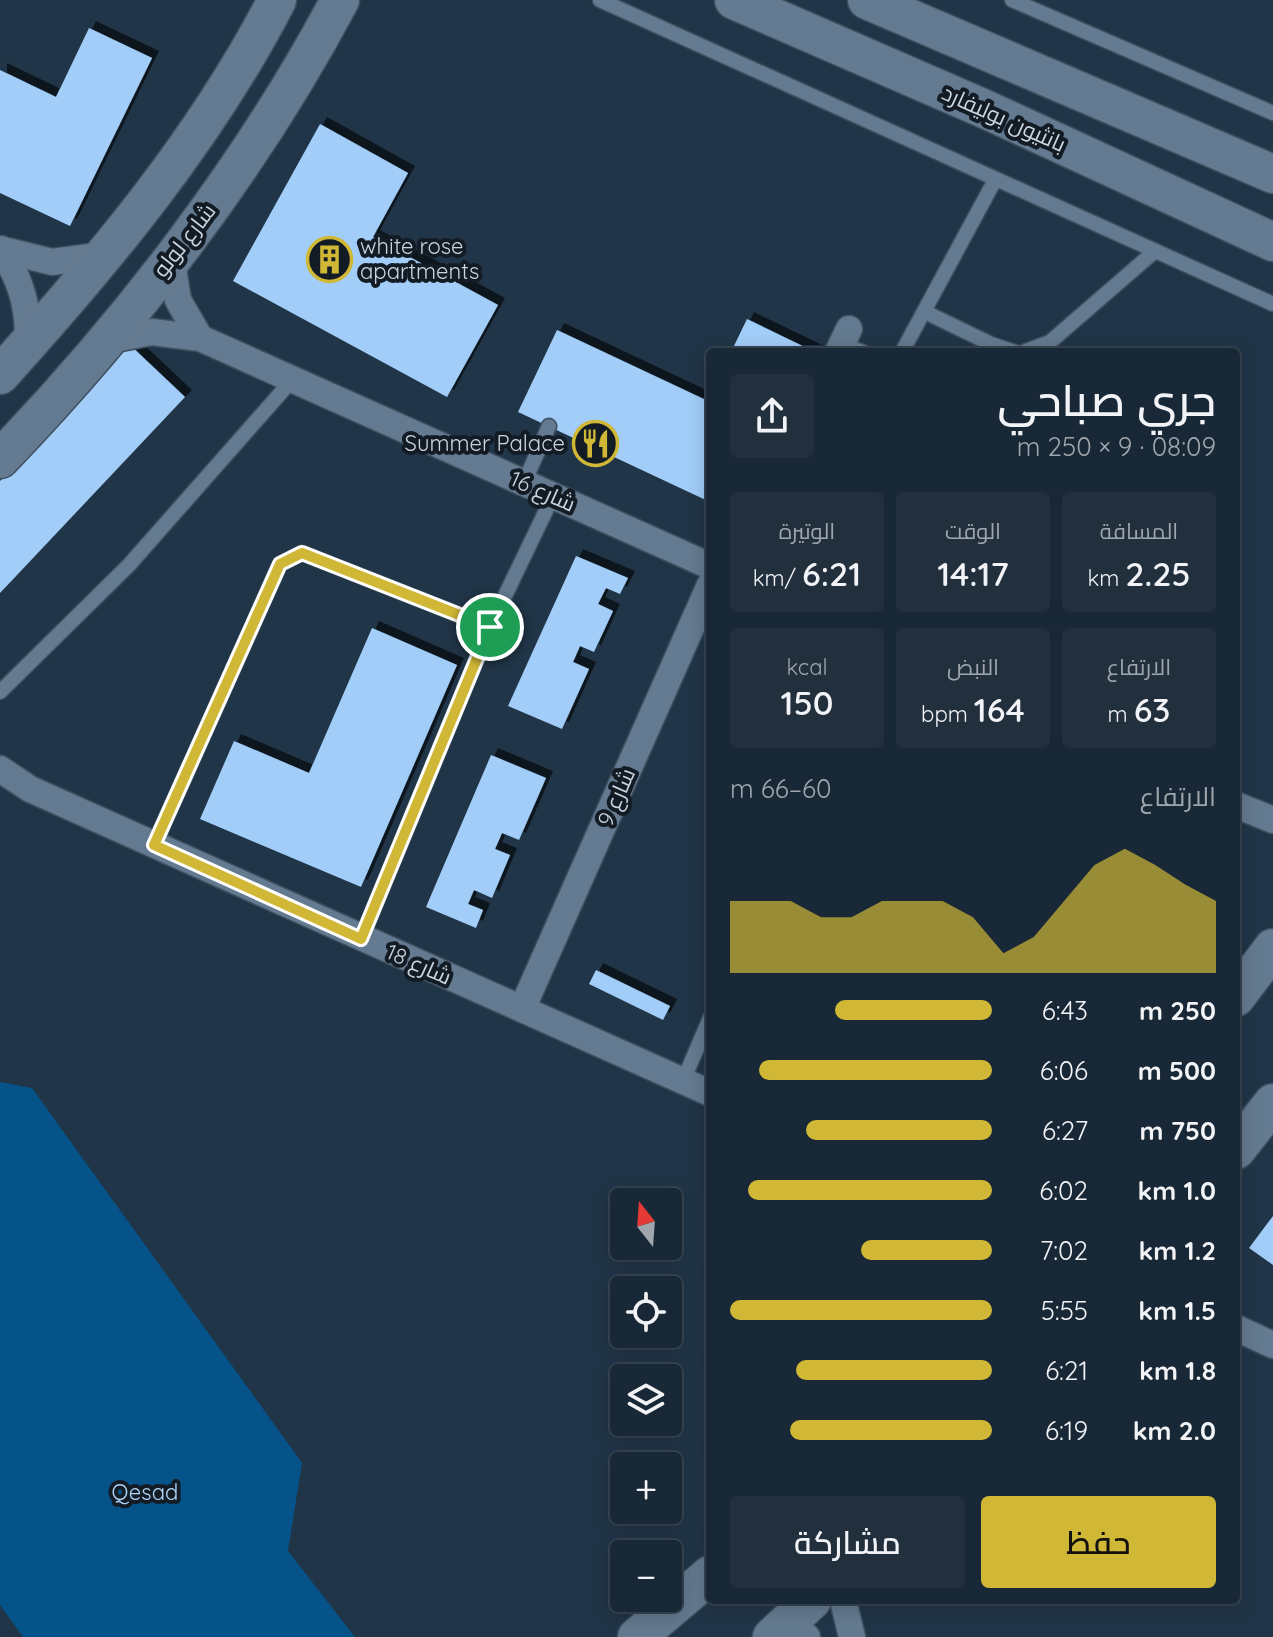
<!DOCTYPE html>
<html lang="ar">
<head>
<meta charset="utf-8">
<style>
  :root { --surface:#192836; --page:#22303e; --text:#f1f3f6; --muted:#9fa6ad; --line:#374451; --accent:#d0b736 }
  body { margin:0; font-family:Quicksand,Cairo,sans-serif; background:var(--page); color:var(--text); direction:rtl; height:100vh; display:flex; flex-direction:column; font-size:30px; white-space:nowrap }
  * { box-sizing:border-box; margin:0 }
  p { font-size:26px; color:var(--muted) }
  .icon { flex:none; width:44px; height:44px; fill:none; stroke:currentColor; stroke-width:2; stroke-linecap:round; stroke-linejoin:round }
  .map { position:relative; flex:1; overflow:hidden; direction:ltr }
  .drawer { position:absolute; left:706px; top:348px; width:534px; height:1256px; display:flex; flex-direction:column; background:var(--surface); border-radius:8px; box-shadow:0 4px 20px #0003,0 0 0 2px var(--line); direction:rtl }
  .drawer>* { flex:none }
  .needle { width:52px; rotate:343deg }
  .tools { position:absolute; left:610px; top:1188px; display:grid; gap:16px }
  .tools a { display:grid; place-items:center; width:72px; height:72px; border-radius:8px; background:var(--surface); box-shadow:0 4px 20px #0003,0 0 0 2px var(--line); font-size:40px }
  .pin { position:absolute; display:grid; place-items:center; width:68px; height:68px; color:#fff; margin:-34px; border:4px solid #fff; border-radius:50%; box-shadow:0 2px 8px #0007 }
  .round { display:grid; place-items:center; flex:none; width:84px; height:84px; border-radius:8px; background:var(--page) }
  .headline { display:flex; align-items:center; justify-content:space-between; height:136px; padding:0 24px }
  h1 { font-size:44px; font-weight:600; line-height:60px }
  .figures { display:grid; grid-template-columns:repeat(3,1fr); gap:12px; height:136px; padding:8px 24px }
  .figures div { display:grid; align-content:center; border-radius:8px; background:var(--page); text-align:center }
  .figures b { font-size:34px; font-weight:600 }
  .figures small { font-size:22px; font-weight:400 }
  .figures p { font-size:22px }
  .chart { height:224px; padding:16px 24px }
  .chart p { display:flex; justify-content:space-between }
  .chart svg { width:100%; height:144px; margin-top:8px; fill:var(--accent); opacity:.7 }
  .action { display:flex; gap:16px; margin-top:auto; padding:16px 24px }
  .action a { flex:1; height:92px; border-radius:8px; background:var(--accent); color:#111; font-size:32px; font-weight:600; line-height:92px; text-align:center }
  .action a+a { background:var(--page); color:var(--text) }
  ul { padding:0 24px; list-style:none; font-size:26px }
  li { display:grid; grid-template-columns:128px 96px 1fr; align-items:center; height:60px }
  li i { height:20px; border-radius:10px; background:var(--accent) }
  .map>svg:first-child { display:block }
  .green { fill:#055389 }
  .building { fill:#a1cdf8; filter:url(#shadow) }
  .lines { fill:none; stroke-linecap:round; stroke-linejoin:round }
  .lane-casing { stroke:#3e5060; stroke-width:17 }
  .street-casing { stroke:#3e5060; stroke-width:29 }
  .secondary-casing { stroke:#3e5060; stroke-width:41 }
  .lane { stroke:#647a90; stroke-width:14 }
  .street { stroke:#647a90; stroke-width:26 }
  .secondary { stroke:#647a90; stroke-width:38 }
  .route-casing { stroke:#fff; stroke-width:16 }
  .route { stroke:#d0b736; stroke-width:10 }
  .labels { text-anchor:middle; stroke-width:8; stroke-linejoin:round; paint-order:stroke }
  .street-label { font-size:22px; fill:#c8d4e0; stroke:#131c25 }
  .poi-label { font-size:22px; fill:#c8d4e0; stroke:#131c25; text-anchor:start }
  .park-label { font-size:22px; fill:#b1d6f9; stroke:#131c25 }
</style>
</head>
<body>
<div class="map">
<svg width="1273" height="1637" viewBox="0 0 1273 1637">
  <defs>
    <filter id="shadow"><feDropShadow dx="7" dy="-7" stdDeviation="0" flood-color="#0009"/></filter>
  </defs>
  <rect width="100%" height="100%" fill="#213548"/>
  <path class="green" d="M0 1082 32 1088 302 1463 288 1551 355 1637H23L0 1605Z"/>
  <path class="building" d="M89 28 152 58 70 226 0 193V70L56 97Z
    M320 124 408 173 373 237 498 305 447 397 233 281Z
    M747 319 815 352H731Z
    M557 330 708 401 710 396V502L518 412Z
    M129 344 185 397 0 593V481Z
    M576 556 628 578 620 594 606 588 598 604 613 611 594 652 580 646 573 662 589 669 562 729 508 706Z
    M372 628 457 665 361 887 200 819 234 741 309 773Z
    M491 755 546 778 519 840 502 833 495 849 510 855 492 898 474 890 468 904 483 910 476 928 426 907Z
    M596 970 670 1006 663 1020 589 984Z
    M1273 1216V1265L1249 1248Z"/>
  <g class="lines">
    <defs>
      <path id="lane" d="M600 0 1273 304
        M1012 0 1273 113
        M925 312 991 344 1015 352
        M842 344 863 352
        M902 352 995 180
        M1023 352 1050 342 1155 251
        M524 483 549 426
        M0 692 129 565 293 379
        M154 845 280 564 302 553 490 627
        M361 939 490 627 553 496
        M683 1081 710 1018"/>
      <path id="street" d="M0 249 52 262 104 255
        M1 249C21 280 29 307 28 344
        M171 256 178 300 200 338
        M105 341 152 332 200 338 710 566
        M838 352 849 329
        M0 769 30 789 710 1093
        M1236 805 1273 820
        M522 1009 710 585
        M1236 1328 1273 1345
        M843 1600 852 1637
        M778 1633 807 1637"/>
      <path id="secondary" d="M734 0 987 110 1273 242
        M867 0 1273 174
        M0 375C104 260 206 138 277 0
        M0 459C130 324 252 166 340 0
        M1236 997 1273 948
        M1236 1150 1273 1103
        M637 1637 710 1575
        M772 1637 812 1600"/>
    </defs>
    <use href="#lane" class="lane-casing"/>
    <use href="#street" class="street-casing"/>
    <use href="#secondary" class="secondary-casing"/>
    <use href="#lane" class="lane"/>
    <use href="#street" class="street"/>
    <use href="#secondary" class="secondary"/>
  </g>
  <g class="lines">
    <defs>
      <path id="route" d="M302 553 490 627 361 939 154 845 280 564Z"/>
    </defs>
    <use href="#route" class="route-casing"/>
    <use href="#route" class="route"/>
  </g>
  <defs>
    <symbol id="building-ring" viewBox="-11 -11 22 22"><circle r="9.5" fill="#131c25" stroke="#d0b736" stroke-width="1.5"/><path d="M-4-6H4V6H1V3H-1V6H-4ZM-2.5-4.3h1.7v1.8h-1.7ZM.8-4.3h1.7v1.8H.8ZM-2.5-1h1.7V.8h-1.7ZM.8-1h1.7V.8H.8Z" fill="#d0b736"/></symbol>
    <symbol id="restaurant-ring" viewBox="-11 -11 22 22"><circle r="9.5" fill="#131c25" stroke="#d0b736" stroke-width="1.5"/><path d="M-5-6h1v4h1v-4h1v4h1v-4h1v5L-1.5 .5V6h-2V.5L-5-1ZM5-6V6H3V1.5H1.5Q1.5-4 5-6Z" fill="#d0b736"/></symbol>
  </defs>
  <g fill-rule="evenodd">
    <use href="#building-ring" x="304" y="234" width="51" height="51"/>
    <use href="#restaurant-ring" x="570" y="418" width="51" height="51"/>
  </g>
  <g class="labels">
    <g class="street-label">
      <text transform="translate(1004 118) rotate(24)" y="8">بانثيون بوليفارد</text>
      <text transform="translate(184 240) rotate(-52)" y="8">شارع لولو</text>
      <text transform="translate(543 491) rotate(24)" y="8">شارع 16</text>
      <text transform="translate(616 797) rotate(-66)" y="8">شارع 9</text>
      <text transform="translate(419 964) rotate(24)" y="8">شارع 18</text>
    </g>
    <g class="poi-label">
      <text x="360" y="254">white rose<tspan x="360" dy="25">apartments</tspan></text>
      <text x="565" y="451" text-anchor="end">Summer Palace</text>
    </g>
    <g class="park-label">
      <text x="145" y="1500">Qesad</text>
    </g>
  </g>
</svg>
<div class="tools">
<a><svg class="needle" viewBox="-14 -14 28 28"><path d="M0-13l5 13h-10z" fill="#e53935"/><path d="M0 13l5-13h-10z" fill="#9fa6ad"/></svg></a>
<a><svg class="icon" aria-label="locate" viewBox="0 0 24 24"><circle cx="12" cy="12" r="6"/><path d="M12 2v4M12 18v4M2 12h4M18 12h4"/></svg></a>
<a><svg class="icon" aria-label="layers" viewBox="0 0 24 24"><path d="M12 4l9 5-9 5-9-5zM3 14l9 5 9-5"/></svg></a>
<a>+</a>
<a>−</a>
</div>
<div class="pin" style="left:490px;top:627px;background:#1e9e55"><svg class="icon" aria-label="arrive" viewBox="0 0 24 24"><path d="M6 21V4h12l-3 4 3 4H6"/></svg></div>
<section class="drawer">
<div class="headline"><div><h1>جري صباحي</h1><p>08:09 · 9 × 250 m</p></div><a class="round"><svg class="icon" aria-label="share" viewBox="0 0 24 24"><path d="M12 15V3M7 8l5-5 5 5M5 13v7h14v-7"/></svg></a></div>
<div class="figures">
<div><p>المسافة</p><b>2.25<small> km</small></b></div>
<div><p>الوقت</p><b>14:17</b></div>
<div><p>الوتيرة</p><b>6:21<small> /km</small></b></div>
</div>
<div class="figures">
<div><p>الارتفاع</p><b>63<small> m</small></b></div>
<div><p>النبض</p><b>164<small> bpm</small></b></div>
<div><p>kcal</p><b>150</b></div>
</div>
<div class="chart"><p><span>الارتفاع</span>60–66 m</p>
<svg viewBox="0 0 160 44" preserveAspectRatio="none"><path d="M0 44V22L10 22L20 22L30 27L40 27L50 22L60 22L70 22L80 27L90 38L100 33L110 22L120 11L130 6L140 11L150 17L160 22V44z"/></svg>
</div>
<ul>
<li><b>250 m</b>6:43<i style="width:60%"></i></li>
<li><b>500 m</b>6:06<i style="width:89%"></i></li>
<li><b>750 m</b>6:27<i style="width:71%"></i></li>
<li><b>1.0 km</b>6:02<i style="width:93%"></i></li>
<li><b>1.2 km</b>7:02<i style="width:50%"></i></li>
<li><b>1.5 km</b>5:55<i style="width:100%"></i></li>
<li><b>1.8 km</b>6:21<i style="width:75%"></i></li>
<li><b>2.0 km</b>6:19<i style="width:77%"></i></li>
</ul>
<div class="action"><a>حفظ</a><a>مشاركة</a></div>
</section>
</div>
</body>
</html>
